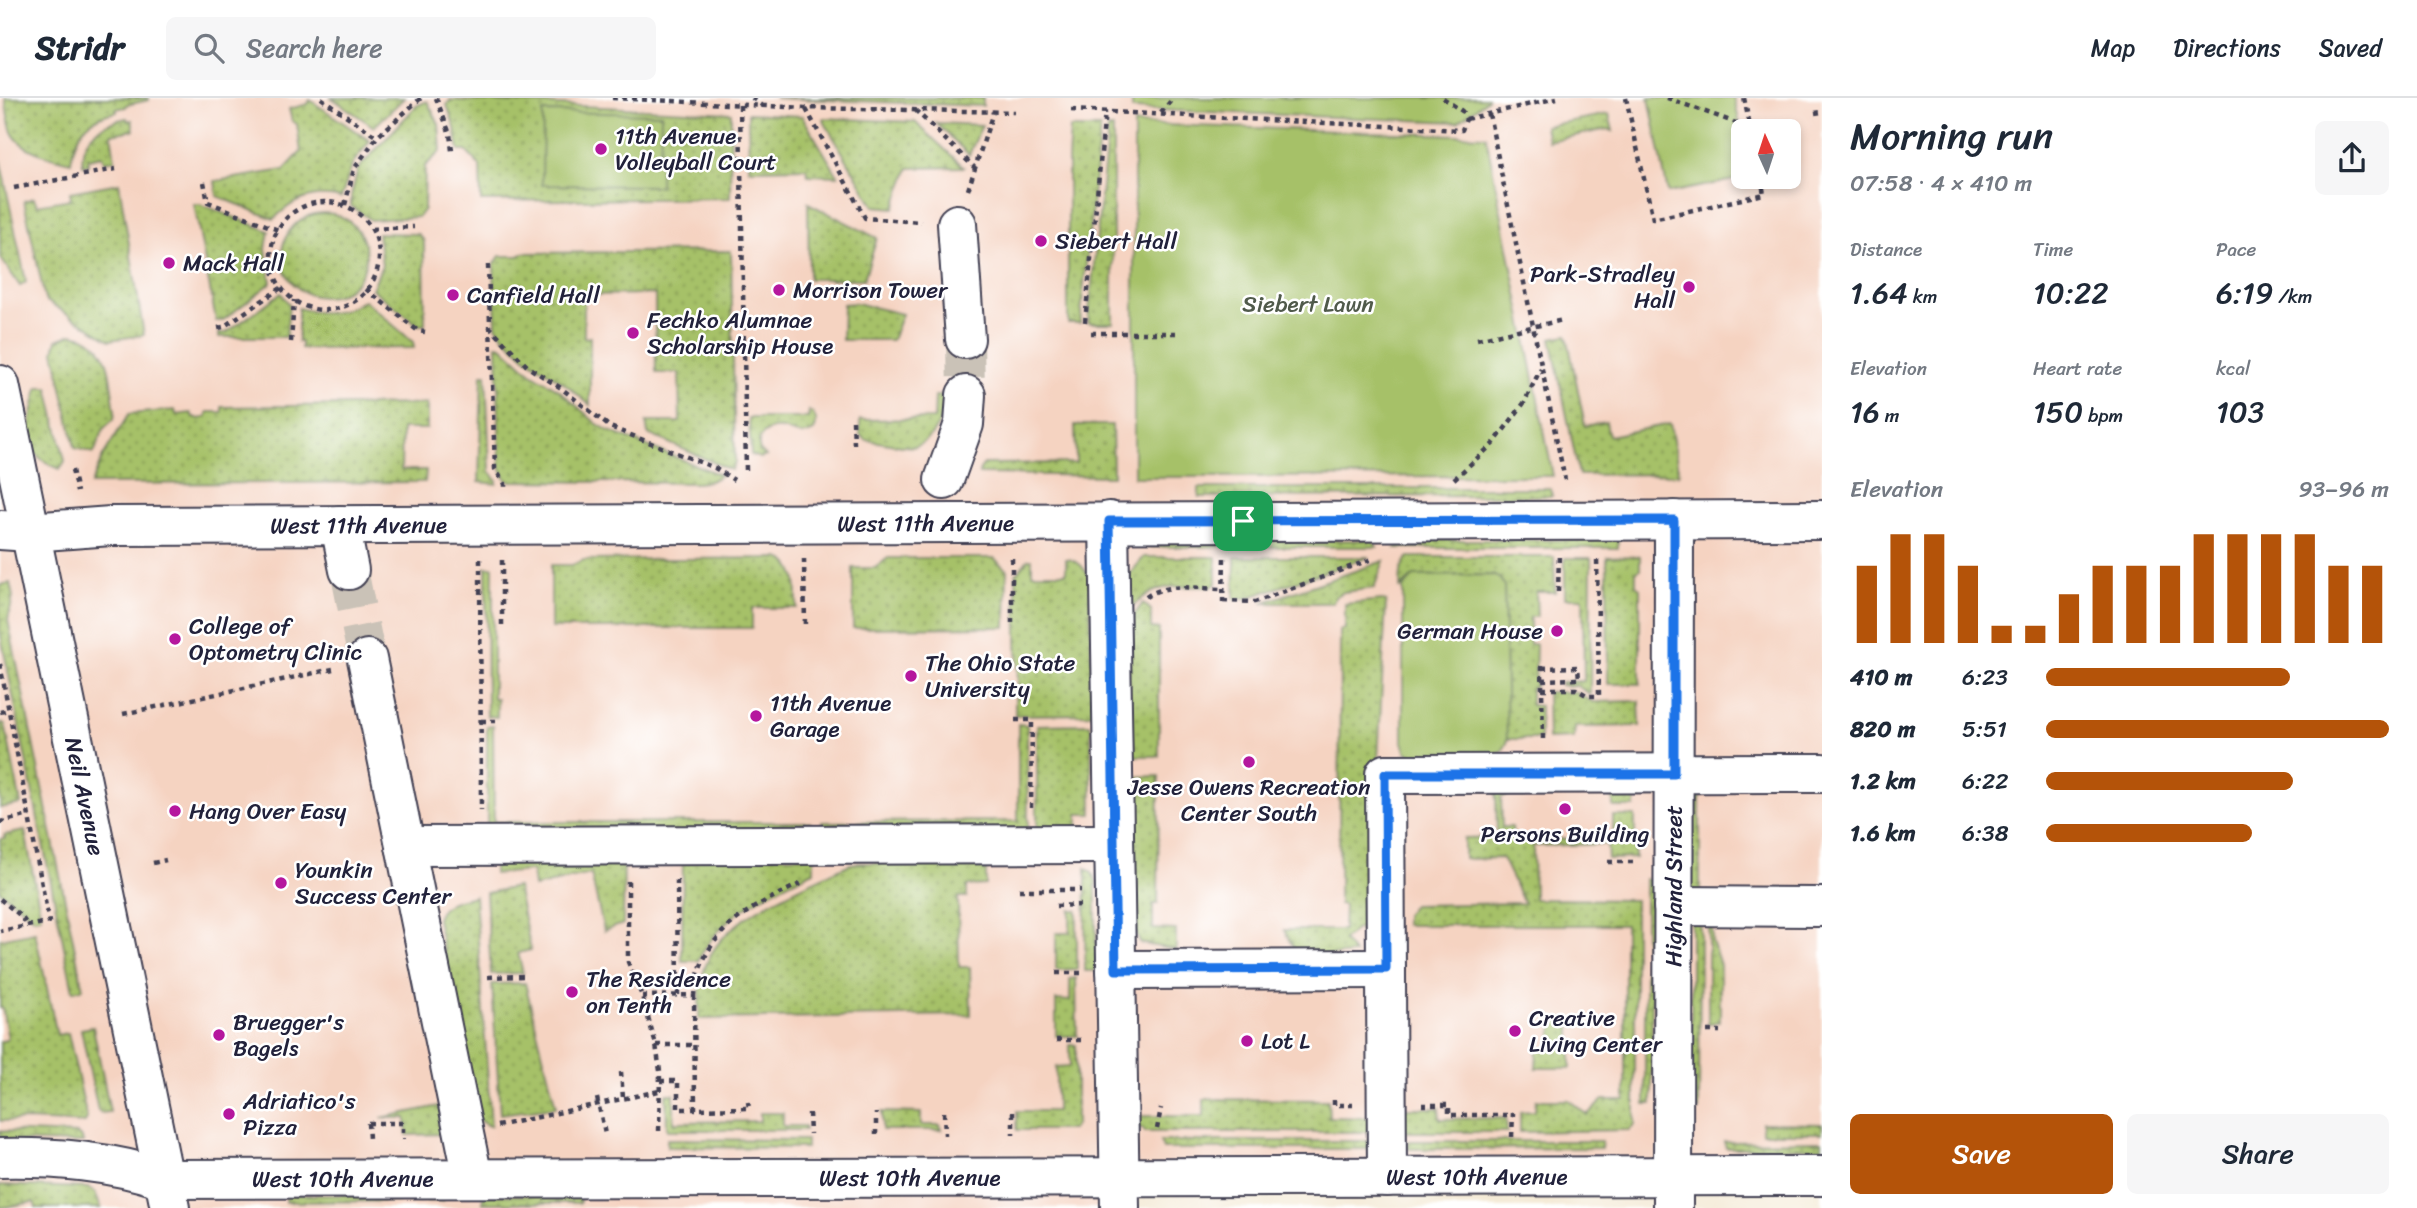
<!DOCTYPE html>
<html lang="en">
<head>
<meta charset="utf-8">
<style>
  :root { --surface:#fff; --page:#f6f6f7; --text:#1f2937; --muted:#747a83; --line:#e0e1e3; --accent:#b45309 }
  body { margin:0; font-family:Sriracha,sans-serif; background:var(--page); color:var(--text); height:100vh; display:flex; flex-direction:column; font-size:26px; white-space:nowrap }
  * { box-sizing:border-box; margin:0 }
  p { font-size:23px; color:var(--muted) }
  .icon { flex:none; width:38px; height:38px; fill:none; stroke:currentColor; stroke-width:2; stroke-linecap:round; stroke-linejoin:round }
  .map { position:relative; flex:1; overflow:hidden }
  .side { display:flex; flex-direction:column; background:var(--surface); width:595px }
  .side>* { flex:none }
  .needle { width:46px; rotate:357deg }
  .tools { position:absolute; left:1731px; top:21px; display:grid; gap:14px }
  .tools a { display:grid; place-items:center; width:70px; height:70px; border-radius:10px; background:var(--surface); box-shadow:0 4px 10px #0003; font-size:35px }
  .pin { position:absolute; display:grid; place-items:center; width:60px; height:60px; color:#fff; margin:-30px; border-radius:14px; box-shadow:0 4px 10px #0006 }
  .round { display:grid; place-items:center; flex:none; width:74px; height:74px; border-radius:10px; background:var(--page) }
  .summary { display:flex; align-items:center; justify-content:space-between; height:119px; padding:0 28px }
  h1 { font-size:38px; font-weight:600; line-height:52px }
  .stats { display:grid; grid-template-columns:repeat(3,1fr); gap:10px; height:119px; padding:7px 28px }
  .stats div { display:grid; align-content:center }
  .stats b { font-size:30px; font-weight:600 }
  .stats small { font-size:19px; font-weight:400 }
  .stats p { font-size:19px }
  .chart { height:196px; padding:14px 28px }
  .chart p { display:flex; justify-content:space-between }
  .chart svg { width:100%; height:126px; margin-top:7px; stroke:var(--accent); stroke-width:6 }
  .primary-button { display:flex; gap:14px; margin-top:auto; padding:14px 28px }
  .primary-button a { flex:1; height:80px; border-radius:10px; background:var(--accent); color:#fff; font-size:28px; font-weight:600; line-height:80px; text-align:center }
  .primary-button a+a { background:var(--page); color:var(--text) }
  ul { padding:0 28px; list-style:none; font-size:23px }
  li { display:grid; grid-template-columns:112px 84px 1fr; align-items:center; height:52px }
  li i { height:18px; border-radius:9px; background:var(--accent) }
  header { display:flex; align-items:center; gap:42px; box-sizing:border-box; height:98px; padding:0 35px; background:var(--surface); border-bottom:2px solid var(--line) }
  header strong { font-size:33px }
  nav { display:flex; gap:38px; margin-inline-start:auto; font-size:24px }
  .search { width:490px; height:63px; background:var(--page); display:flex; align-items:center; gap:18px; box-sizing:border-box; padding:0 24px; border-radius:10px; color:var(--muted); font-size:26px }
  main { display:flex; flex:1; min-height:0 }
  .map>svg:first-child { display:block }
  .built { fill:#f5d3c1; fill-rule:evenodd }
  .grass { fill:url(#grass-dots); stroke:#647252; stroke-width:2 }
  .park { fill:#a6c168; stroke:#647252; stroke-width:2 }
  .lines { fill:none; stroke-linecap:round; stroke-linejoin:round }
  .minor-tunnel { stroke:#cac2b7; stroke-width:38; stroke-dasharray:38 19; stroke-linecap:butt }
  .minor-casing { stroke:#424052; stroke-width:42 }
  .path { stroke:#424052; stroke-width:4.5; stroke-dasharray:5 5; stroke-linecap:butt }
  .minor { stroke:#fff; stroke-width:38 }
  .route-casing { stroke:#fff; stroke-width:14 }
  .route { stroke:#1a73e8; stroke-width:9 }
  .poi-dot { fill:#b5179e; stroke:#fff; stroke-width:2.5 }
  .labels { text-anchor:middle; stroke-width:5; stroke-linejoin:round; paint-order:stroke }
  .poi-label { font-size:23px; fill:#22223b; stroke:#fff; text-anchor:start }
  .park-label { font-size:23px; fill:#505a4b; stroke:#fff }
  .street-label { font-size:23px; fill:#22223b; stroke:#fff }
</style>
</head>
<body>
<header>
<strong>Stridr</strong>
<div class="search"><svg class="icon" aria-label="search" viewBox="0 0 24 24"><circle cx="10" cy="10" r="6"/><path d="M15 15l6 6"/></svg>Search here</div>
<nav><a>Map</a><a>Directions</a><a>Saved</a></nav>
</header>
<main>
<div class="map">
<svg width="1822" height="1110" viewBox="0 0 1822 1110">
  <defs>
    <pattern id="grass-dots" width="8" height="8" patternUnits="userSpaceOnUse" patternTransform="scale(1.75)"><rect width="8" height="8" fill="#a6c168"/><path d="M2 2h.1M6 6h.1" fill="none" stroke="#879c57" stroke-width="1.8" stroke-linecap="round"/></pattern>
  </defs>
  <rect width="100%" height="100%" fill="#fff"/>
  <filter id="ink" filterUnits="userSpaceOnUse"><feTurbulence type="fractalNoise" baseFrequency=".0143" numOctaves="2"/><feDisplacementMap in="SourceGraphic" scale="14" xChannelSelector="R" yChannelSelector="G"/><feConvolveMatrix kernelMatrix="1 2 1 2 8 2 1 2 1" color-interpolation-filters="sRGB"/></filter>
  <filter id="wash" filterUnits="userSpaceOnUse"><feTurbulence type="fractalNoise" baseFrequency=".00686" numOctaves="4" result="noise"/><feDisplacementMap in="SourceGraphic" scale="28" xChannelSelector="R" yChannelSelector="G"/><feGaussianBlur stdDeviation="1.57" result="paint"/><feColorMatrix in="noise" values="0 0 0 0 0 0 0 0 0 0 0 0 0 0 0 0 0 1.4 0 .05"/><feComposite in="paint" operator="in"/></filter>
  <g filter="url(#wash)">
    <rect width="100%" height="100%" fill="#f4ead6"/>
    <path class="built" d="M0 0H1822V1078H1120V1110H0ZM1743 33H1788V79H1743Z"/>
    <path class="grass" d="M5 0H148L149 2 126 7V9L116 11 117 14C88 18 74 36 71 64 52 60 21 53 12 34 8 24 7 10 5 0Z
      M332 0H404L374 29Z
      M775 0H983V8Z
      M310 2 370 43 353 65 341 100C314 93 292 102 274 121L217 98 215 83 284 72 301 54 297 26 292 23 289 11 308 6Z
      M450 2 731 15 730 100 481 103 480 68 466 53H459L455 30 447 7Z
      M427 3 439 26 441 53 425 68 424 111 418 119 371 122 351 108V98L358 71 416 8Z
      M748 15 802 18 838 78 808 77 807 70 749 71Z
      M1609 16 1613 33 1608 31 1548 43 1545 28Z
      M127 20 128 23 132 22 134 32 111 36 115 62 104 64 102 58 88 61V67H83C78 39 103 24 127 20Z
      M824 20 915 24 964 69 909 70 894 110 874 108 825 25Z
      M936 25 982 27 969 57Z
      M1070 30H1100L1080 225H1068V62Z
      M1108 30H1113V225H1091L1088 224Z
      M0 61 26 184 20 188 0 159Z
      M119 85 144 237 110 242 45 202 24 103 34 100 37 107 71 101 70 94Z
      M808 105 877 140 864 181H809Z
      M194 106H200L269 133 266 151 271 185 222 223H216Z
      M282 157a42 42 0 1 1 84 0a42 42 0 1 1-84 0Z
      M378 135 418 136 424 143 425 227H418L372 191 382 167Z
      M731 153 735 365 731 372 648 336 646 324H680L679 275H656L655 196 584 197V240L590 239V307L564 285 525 259 504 239 496 228 494 167 500 158H519L522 155Z
      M281 195 289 206 286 239H219V235H226Z
      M364 202 413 244 414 250 301 251V244H298V210C326 217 339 218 364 202Z
      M856 205 902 216 892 242H842L843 206Z
      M72 236C113 243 109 278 115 313L114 321 104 330 94 355 75 350 54 253 57 242Z
      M1567 237 1585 328 1606 324 1609 338 1670 326 1679 376 1579 377 1551 240Z
      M497 247 502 248 530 274 559 292 596 325 609 333 721 377 710 383 698 385 507 383 500 369Z
      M482 276H486L490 373 497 382V386L479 384Z
      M38 289H48L65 363 60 371C14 353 30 330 38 289Z
      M935 298H945C945 316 935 342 916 348 906 351 877 343 866 342L860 337V322L934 321Z
      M427 306V331H402L401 372H426L425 384 91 386 103 358 129 316 175 312 176 317 191 315 193 319 200 321 206 319 208 314H222V309Z
      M809 313C817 318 818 324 814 333 809 336 804 337 798 336 792 335 787 332 782 331 767 329 755 338 760 353L766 358 760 360 751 357 749 320H808Z
      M1075 327H1112L1113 378 979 376 980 371 984 366 1076 365Z
      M1199 390H1550L1552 398 1199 399Z
      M1373 442 1377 449H1141V443Z
      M1403 442H1618V450H1396L1398 445Z
      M1640 458V471L1636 474V487L1640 490V586H1608L1607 459Z
      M1144 459H1216V486L1211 489C1172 489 1157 483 1128 513L1129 477Z
      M1235 459H1369L1244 501H1234Z
      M1409 459H1554L1555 494H1536L1537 519H1530V546H1536L1535 589 1531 590V607L1540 608V641H1506L1504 487 1499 480 1492 477 1414 478 1400 490C1401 478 1399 467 1409 459Z
      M779 460C799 466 797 492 797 510H752V530H551V467H572L584 462Z
      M888 460H994L1007 472 1006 529 853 530V470H875Z
      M1565 460H1591L1590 596 1577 588 1561 587V584L1584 583 1583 500H1565Z
      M1028 461H1032V475H1066V461C1078 461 1084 470 1090 480L1092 616 1015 617V599L1018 598 1016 475Z
      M1384 463 1374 490 1344 494 1335 499 1333 505H1262Z
      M486 469H493V600H497V619L487 618Z
      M10 485 13 499 8 522 83 891 73 893 0 534V487Z
      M1382 502 1386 504 1369 844 1358 830 1343 842 1354 856 1299 860 1284 832H1343L1344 807 1339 806 1340 532 1345 531V506Z
      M1143 505 1151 512V530L1159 531V658H1128L1129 524Z
      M1547 594H1575L1593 604 1639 603 1640 628 1575 629 1574 640 1548 641Z
      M1 625 5 626 21 706 0 710Z
      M1018 626 1027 627 1028 734H822V724L1018 723Z
      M1089 626 1091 630 1092 716H1078V733L1037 734V627Z
      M493 627 494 724H810V734L487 735V628Z
      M1159 678 1158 806H1153V831L1176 832V852L1140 845 1132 824 1129 679Z
      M1507 684V698L1501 699 1502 729H1512L1513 741H1613V718H1635V760L1608 761 1607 746 1533 748 1534 801 1635 802V1027L1629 1032 1520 1034V1014L1535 1013 1536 1002H1569L1587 1017 1603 1002H1625V827H1405V817L1413 807 1524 805 1502 760 1464 761V740L1497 739 1496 692Z
      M1635 684V709H1613V690Z
      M1700 685V799L1691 792 1693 687Z
      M25 733 41 819 34 820 0 793V741L5 740 4 737Z
      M814 758V773C768 795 721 815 698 863H682L683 759Z
      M494 759H624L623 826 604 833 591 776 534 789 532 773 494 776Z
      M860 765H986V787L967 788V799H958L959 869H970L971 917 699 921C699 900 699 882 708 862 730 814 805 788 850 766Z
      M1086 770 1092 775 1096 783V873H1085Z
      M1645 781H1652V1006H1645Z
      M517 789 531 852 518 855 523 875 491 876 486 795Z
      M475 798 491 1027 489 1028 478 1022 437 821C442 803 459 802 475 798Z
      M1070 812H1077V871L1056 872V835H1070Z
      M1700 822 1699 1012 1691 1011V824Z
      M1708 822H1712V843L1720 867V923L1708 926Z
      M35 834 57 937 68 935 87 1020 85 1025 28 1022 0 1023V944L8 941 2 910H0V841Z
      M1076 880 1077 938H1056V902L1070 903V881Z
      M525 885 556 1009 500 1016 492 886Z
      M1553 921H1571V970H1536L1537 951 1552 950Z
      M93 929 110 1014 101 1015 98 1013 81 931Z
      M1070 947H1076V1025L1072 1032H1017V1013H1056V969L1070 968Z
      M666 996H674V1024L760 1023V1015H783V1028H805V1032H667Z
      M1204 1001 1328 1002 1329 1019 1372 1020 1371 1034H1145L1142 1030 1122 1029V1018H1204Z
      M444 1007 446 1036 407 1037 406 1020H381Z
      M1400 1010H1439L1440 1021 1506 1020 1507 1034H1400Z
      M882 1014 921 1015V1027H940L941 1032H882Z
      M1762 1025 1822 1026V1035H1762Z
      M0 1033 77 1036 82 1040 83 1045 0 1043Z
      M667 1041 806 1042V1050L667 1049Z
      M1160 1043H1372L1367 1051H1163Z
      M1408 1043H1602L1601 1050 1408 1051Z
      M1822 1043V1050H1726L1724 1044Z
      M0 1087 88 1090 95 1095 101 1110H36L34 1104 0 1110Z
      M286 1097H443V1103L286 1104Z
      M483 1097 580 1098V1105H483Z"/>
    <path class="park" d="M1132 0H1488V1L1458 24 1132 11Z
      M1649 0H1734L1743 41V79H1749L1668 95Z
      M543 14 661 16 660 88 542 87Z
      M1134 26 1486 38 1553 378 1134 379Z
      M1492 477 1499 480 1504 487 1507 645 1503 652 1495 657 1413 658 1406 653 1403 644V490L1414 478Z"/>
  </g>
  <g filter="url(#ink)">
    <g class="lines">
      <path class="minor-tunnel" d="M965 241 966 297
        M349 472 367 561"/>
      <defs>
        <g id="minor">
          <path d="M957 126 965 241"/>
          <path id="s1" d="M0 287 170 1110"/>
          <path d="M944 382 964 326 966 297"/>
          <path d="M1109 423 1120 1110"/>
          <path d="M340 427 349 472"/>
          <path id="s2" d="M0 432 30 434 111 428 1822 422"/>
          <path d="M367 561 473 1080"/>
          <path d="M405 748 1114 746"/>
          <path d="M1673 808 1822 809"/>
          <path d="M1116 872 1386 871"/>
          <path id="s3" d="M0 1060C56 1059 110 1063 164 1081L1822 1078"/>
          <path d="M1387 1079 1385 676 1822 675"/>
          <path id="s4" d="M1673 1110 1674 422"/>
        </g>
      </defs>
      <use href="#minor" class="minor-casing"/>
      <path class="path" d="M321 0 377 39
        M436 0 450 36 452 53
        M612 0 805 10 1014 14
        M752 0 763 8
        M1626 0 1653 121 1764 96 1761 79
        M1667 0 1750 30 1761 28
        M1744 0 1751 33
        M740 7 746 374
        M806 11 865 120 921 124
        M915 12 975 70
        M1071 12 1462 32 1466 21 1462 13 1443 0
        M1161 15 1173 0
        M1815 15 1822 14
        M1489 16 1565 382
        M1466 21 1557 0
        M204 84 208 104 278 132
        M14 90 116 71
        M968 92 993 14
        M271 158a54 54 0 1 1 108 0a54 54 0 1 1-108 0Z
        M345 107 354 71 377 39 421 0
        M372 131 414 129
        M488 167 495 371 505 386V392
        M366 191 418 233 425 234
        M1085 224 1105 13
        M489 228 528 269 561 290 610 329 715 370 734 382
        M218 230 223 229 281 190
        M1091 235H1179
        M1477 241 1563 222
        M291 244 294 202
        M853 322 854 346
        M72 372 77 394
        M1454 381 1494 345 1524 305 1541 270
        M1012 460V529
        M480 461 481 712
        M804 461 805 530
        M502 462V531
        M1558 494 1559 456
        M1146 499C1166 484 1200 491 1224 491
        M1223 503 1255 504 1372 461
        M1223 505 1224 459
        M0 566 49 824 0 833
        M1542 567V591
        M1542 570 1578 569 1579 581 1542 582
        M0 614 9 612
        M123 616 333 571
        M1015 622H1032L1031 711
        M481 623H497
        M1543 641 1542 591H1576L1588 598H1599L1597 458
        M0 724 30 717
        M1608 764H1638
        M153 765 166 762
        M677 782 678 897
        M628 783V864L642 898 656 947 660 973 659 1036
        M1019 792H1081
        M0 801 21 818 28 828
        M1056 808 1080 807
        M1056 875H1081
        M488 879 524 878
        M694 897 695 1011 749 1010 748 1004
        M642 898 694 897C702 832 749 810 802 785
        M1707 933H1720
        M1056 942H1081
        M656 947H694
        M621 974 623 1000
        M660 983H678V1011H694
        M597 1000 605 1036
        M1334 1002V1007H1353
        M1422 1007H1449V1017H1513
        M944 1014 945 1037
        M1013 1014V1037
        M809 1015 810 1036
        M368 1025H403V1041
        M368 1025 369 1041
        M497 1028 659 993
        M1157 1031 1161 1010
        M876 1037V1015
        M1512 1039 1513 1015"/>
      <use href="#minor" class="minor"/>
    </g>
  </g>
  <g class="lines" filter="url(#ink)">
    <defs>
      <path id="route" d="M1674 422V676H1385L1386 871 1116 872 1109 423Z"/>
    </defs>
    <use href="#route" class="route-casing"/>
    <use href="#route" class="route"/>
  </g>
  <g class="poi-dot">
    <circle cx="601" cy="51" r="7"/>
    <circle cx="1041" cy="143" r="7"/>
    <circle cx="169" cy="165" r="7"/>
    <circle cx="1689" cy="189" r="7"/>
    <circle cx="779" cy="192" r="7"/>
    <circle cx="453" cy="197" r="7"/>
    <circle cx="633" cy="235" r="7"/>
    <circle cx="1557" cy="533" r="7"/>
    <circle cx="175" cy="541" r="7"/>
    <circle cx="911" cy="578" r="7"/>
    <circle cx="756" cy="618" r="7"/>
    <circle cx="1249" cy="664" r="7"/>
    <circle cx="1565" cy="711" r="7"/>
    <circle cx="175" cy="713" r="7"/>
    <circle cx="281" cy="785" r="7"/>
    <circle cx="572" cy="894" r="7"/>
    <circle cx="1515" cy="933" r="7"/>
    <circle cx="219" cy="937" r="7"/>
    <circle cx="1247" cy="943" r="7"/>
    <circle cx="229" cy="1016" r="7"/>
  </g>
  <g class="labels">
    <g class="poi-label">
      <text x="615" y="46">11th Avenue<tspan x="615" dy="26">Volleyball Court</tspan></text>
      <text x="1055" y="151">Siebert Hall</text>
      <text x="183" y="173">Mack Hall</text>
      <text x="1675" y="184" text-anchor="end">Park-Stradley<tspan x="1675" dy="26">Hall</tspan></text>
      <text x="793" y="200">Morrison Tower</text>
      <text x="467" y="205">Canfield Hall</text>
      <text x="647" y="230">Fechko Alumnae<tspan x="647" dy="26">Scholarship House</tspan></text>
      <text x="189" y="536">College of<tspan x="189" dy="26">Optometry Clinic</tspan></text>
      <text x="1543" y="541" text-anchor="end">German House</text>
      <text x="925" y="573">The Ohio State<tspan x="925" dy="26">University</tspan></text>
      <text x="770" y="613">11th Avenue<tspan x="770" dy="26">Garage</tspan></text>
      <text x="1249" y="697" text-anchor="middle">Jesse Owens Recreation<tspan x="1249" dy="26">Center South</tspan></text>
      <text x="189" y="721">Hang Over Easy</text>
      <text x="1565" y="744" text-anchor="middle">Persons Building</text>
      <text x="295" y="780">Younkin<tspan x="295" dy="26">Success Center</tspan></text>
      <text x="586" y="889">The Residence<tspan x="586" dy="26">on Tenth</tspan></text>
      <text x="1529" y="928">Creative<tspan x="1529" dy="26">Living Center</tspan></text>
      <text x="233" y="932">Bruegger's<tspan x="233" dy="26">Bagels</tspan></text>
      <text x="1261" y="951">Lot L</text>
      <text x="243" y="1011">Adriatico's<tspan x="243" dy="26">Pizza</tspan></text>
    </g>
    <g class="park-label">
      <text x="1308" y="214">Siebert Lawn</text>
    </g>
    <g class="street-label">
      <text dy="8" stroke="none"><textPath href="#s2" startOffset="926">West 11th Avenue</textPath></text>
      <text dy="8" stroke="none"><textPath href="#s2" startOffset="359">West 11th Avenue</textPath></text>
      <text dy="8" stroke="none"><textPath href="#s1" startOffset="420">Neil Avenue</textPath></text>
      <text dy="8" stroke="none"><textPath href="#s4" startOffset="322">Highland Street</textPath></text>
      <text dy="8" stroke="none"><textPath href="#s3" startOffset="1479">West 10th Avenue</textPath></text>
      <text dy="8" stroke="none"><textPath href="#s3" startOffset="912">West 10th Avenue</textPath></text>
      <text dy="8" stroke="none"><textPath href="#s3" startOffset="345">West 10th Avenue</textPath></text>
    </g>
  </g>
</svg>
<div class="tools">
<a><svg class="needle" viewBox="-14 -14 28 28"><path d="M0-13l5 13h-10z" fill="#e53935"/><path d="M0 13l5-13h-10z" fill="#747a83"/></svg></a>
</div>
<div class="pin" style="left:1243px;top:423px;background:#1e9e55"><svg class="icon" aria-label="arrive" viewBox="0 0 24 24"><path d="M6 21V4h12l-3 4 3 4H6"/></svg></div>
</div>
<section class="side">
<div class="summary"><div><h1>Morning run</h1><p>07:58 · 4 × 410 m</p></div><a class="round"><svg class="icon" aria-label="share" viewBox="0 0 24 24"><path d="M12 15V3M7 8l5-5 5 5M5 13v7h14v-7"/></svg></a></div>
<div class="stats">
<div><p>Distance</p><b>1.64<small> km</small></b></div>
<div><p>Time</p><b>10:22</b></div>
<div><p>Pace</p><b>6:19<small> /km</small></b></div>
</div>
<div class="stats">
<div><p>Elevation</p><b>16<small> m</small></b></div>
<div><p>Heart rate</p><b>150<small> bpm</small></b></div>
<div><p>kcal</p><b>103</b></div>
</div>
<div class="chart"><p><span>Elevation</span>93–96 m</p>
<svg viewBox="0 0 160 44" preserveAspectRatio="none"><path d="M5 44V17M15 44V6M25 44V6M35 44V17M45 44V38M55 44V38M65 44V27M75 44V17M85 44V17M95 44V17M105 44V6M115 44V6M125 44V6M135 44V6M145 44V17M155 44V17"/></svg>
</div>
<ul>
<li><b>410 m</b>6:23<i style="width:71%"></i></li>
<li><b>820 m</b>5:51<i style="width:100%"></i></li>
<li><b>1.2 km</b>6:22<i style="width:72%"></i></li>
<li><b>1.6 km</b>6:38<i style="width:60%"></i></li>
</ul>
<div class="primary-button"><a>Save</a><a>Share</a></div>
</section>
</main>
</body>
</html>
